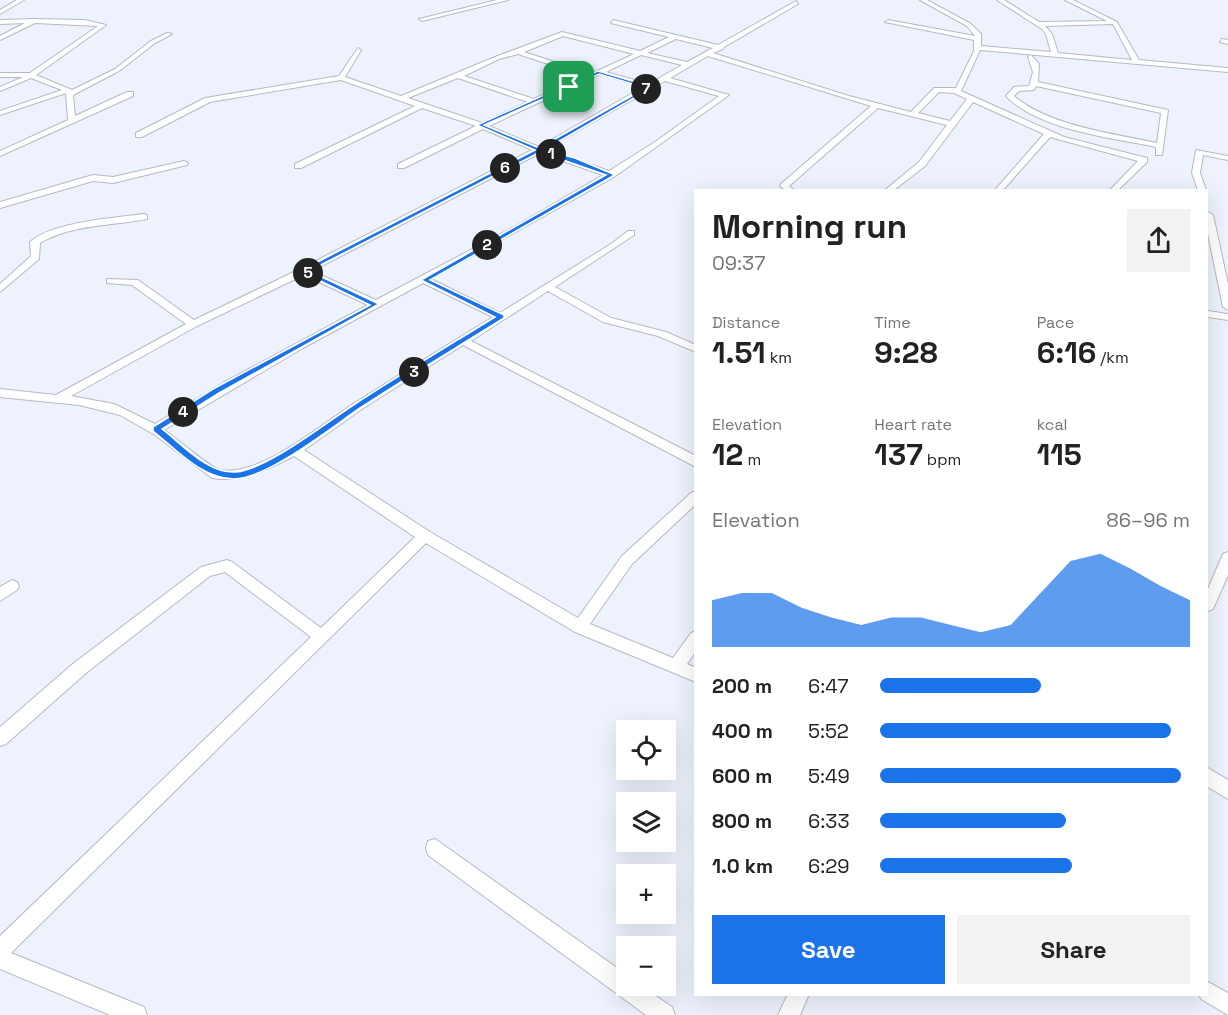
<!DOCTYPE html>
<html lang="en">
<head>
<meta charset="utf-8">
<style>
  :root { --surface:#fff; --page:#f2f2f2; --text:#222; --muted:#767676; --accent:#1a73e8 }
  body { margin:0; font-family:"Space Grotesk",sans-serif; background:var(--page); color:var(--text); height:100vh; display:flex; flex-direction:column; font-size:22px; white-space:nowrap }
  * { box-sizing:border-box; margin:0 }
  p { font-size:20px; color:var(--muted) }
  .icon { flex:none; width:33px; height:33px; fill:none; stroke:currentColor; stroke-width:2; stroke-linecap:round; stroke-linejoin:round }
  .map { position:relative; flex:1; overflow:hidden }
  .details { position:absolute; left:694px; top:189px; width:514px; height:807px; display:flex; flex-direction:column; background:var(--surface); border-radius:0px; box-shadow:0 6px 24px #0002 }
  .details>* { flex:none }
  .buttons { position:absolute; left:616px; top:720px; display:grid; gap:12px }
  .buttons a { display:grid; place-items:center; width:60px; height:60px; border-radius:0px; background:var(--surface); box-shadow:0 6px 24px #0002; font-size:30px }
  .pin { position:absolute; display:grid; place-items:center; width:51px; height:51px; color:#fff; margin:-26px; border-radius:12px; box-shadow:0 3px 9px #0006 }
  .km { position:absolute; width:30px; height:30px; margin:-15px; border-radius:50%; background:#222; color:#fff; font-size:16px; line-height:30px; text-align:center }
  .round { display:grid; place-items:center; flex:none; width:63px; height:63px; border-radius:0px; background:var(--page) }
  .summary { display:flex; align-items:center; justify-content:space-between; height:102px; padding:0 18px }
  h1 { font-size:33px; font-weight:600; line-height:45px }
  .stats { display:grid; grid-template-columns:repeat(3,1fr); gap:9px; height:102px; padding:6px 18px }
  .stats div { display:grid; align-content:center }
  .stats b { font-size:30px; font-weight:600 }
  .stats small { font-size:16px; font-weight:400 }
  .stats p { font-size:16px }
  .chart { height:168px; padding:12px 18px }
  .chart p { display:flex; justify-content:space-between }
  .chart svg { width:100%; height:108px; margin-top:6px; fill:var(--accent); opacity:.7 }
  .button { display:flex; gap:12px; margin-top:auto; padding:12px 18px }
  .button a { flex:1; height:69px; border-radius:0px; background:var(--accent); color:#fff; font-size:24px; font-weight:600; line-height:69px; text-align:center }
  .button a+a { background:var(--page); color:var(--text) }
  ul { padding:0 18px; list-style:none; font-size:20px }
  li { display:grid; grid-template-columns:96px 72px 1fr; align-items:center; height:45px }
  li i { height:15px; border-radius:8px; background:var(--accent) }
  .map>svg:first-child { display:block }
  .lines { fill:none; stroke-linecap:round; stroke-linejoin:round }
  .street-casing { stroke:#b5b9c3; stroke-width:2 }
  .street { fill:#fff; fill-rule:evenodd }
  .route { fill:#1a73e8; stroke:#fff; stroke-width:1.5; fill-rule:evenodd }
</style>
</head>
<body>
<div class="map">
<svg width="1228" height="1015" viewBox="0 0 1228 1015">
  <rect width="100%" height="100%" fill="#edf2fc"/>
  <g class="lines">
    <defs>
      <path id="street" d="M17 0H24L0 14V10Z
        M497 0H508L422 21 419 19Z
        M920 0H927L971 24 981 34V46L1051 52 1046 34 1042 29 997 0H1004L1039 22 1107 21 1065 0H1073L1117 22 1139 60 1228 68V72L980 50 961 91 1064 137 1147 158V162L1118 190H1110L1138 161 1050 137 1003 190H995L1044 134 973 102 925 166 894 190H885L919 162 947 125 878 108 789 186 794 190H785L780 186 781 184 871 106 708 56 670 78 729 95 614 177 431 279 500 313 611 244 628 231H634V235L555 287 611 318 666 332 696 345V352L658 336 603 322 548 291 471 341 696 456V467L463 345 362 409 304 450 430 532 578 618 622 556 691 493 696 491V504L632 564 590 624 673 658 691 633 696 631V651L687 664 696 668V682L575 632 426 543 11 953 144 1007 147 1015H110L0 969V936L311 637 225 572 210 576 86 673 6 744 0 746V727L74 663 201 567 227 560 232 562 321 628 415 537 294 456C268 469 243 483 212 478L155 435 120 415 79 405 0 397V389L56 395 186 324 132 285 107 283V279L138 280 194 320 300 269 532 150 483 129 404 168H398V164L476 126 422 108 301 168H295V164L415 106 341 80 210 102 142 137H136V133L205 98 339 76 358 48 361 50 345 77 401 96 495 57 562 32 640 51 669 37 611 23 613 20 718 45 796 1 798 4 724 47 723 49 713 53 849 96 911 112 934 88H956L974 51V40L885 22 888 20 975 36 967 26ZM1113 24 1132 60 1058 53 1052 34 1045 26ZM563 36 634 54 591 74 524 52ZM676 39 713 48 687 62 647 53ZM518 54 585 76 534 99 464 76 499 59ZM641 55 682 65 649 84 606 72ZM600 74 643 87 539 147 489 126ZM458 78 528 102 482 123 408 98ZM665 81 719 96 655 142 609 171 546 149ZM939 92 954 93 967 99 950 121 918 113ZM540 153 603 175 514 227 376 300 312 271ZM304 275 368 305 223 383 155 424 114 404 71 396 197 326ZM423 283 493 317C447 345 402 373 356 402 323 423 261 477 220 470 210 468 176 437 164 430L303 348Z
        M34 19 85 20 106 25 36 75 72 90 115 69 151 41 167 33 172 34 155 43 119 71 73 95 75 116 127 92H133V96L0 156V151L68 120 66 93 0 115V111L62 90 31 78 0 91V87L23 77H0V73H30L98 26 35 23 0 40V36L25 23 0 24V20Z
        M1222 39 1228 40V44L1220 42Z
        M1031 55 1039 64 1038 82 1168 110 1162 155H1156V147C1112 138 1038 130 1006 96L1014 87 1029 86 1033 72 1028 57ZM1036 86 1161 113 1157 143C1112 133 1049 126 1014 96L1019 91 1034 90Z
        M1196 150 1228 156V160L1203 155 1200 173 1206 190H1198L1192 173Z
        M184 161 188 163 187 165 113 183 93 181 0 208V202L93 175 113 177Z
        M1208 212 1213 215 1228 284V310L1223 307 1208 234Z
        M144 214 147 215V219C112 226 72 224 40 243L39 259 0 292V284L31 256 30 242C51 222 115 218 144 214Z
        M1208 311 1228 314V320L1208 317Z
        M1228 552V575L1213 609 1208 611V589L1223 554Z
        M12 580 17 582 19 586 17 590 0 601V587Z
        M1208 768 1228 780V799L1208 787Z
        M435 839 627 975V986H641L672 1007 675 1015H646L428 855 426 848 428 841Z
        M1208 982 1228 993V1015L1201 999 1199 994H1208Z
        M788 994H809L800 1015H778Z"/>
    </defs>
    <use href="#street" class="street-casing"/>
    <use href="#street" class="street"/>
  </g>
  <path class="route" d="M598 71 653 87 544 150 575 158 613 174V176L430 280 504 315V318C456 348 407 377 360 408 332 427 267 479 234 479 201 478 177 450 153 431V427L213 389 370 305 300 271 535 150 477 125ZM599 74 646 88 539 148 484 125ZM540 152 606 175 421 280 495 317C448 346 401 374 355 404 327 422 268 469 236 472 208 474 183 445 162 429L219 393 379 304 309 271Z"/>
</svg>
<div class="buttons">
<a><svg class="icon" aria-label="locate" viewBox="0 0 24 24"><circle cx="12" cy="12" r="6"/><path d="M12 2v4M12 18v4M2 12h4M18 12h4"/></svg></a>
<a><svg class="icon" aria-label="layers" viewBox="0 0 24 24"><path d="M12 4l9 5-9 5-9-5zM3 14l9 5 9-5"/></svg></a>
<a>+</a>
<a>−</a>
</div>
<div class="pin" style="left:569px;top:87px;background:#1e9e55"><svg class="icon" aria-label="arrive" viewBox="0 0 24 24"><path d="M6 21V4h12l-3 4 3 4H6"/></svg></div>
<b class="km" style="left:551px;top:154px">1</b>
<b class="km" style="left:487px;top:245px">2</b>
<b class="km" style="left:414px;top:372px">3</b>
<b class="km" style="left:183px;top:412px">4</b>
<b class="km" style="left:308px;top:273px">5</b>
<b class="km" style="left:505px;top:168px">6</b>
<b class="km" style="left:646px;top:89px">7</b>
<section class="details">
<div class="summary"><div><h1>Morning run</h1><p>09:37</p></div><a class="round"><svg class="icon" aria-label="share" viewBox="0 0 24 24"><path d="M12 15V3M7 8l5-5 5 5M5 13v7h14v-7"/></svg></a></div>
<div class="stats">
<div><p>Distance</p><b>1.51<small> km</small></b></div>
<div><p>Time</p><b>9:28</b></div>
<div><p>Pace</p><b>6:16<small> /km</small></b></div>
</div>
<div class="stats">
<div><p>Elevation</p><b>12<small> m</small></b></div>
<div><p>Heart rate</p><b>137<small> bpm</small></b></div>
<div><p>kcal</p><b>115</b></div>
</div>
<div class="chart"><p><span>Elevation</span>86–96 m</p>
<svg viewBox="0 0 160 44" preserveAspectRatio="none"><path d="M0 44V25L10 22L20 22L30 28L40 32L50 35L60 32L70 32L80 35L90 38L100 35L110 22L120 9L130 6L140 12L150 19L160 25V44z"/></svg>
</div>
<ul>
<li><b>200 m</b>6:47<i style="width:52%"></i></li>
<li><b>400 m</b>5:52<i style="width:94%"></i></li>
<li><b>600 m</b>5:49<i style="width:97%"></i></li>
<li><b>800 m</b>6:33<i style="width:60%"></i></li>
<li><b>1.0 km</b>6:29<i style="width:62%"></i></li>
</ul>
<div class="button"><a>Save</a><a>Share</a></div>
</section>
</div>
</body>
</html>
